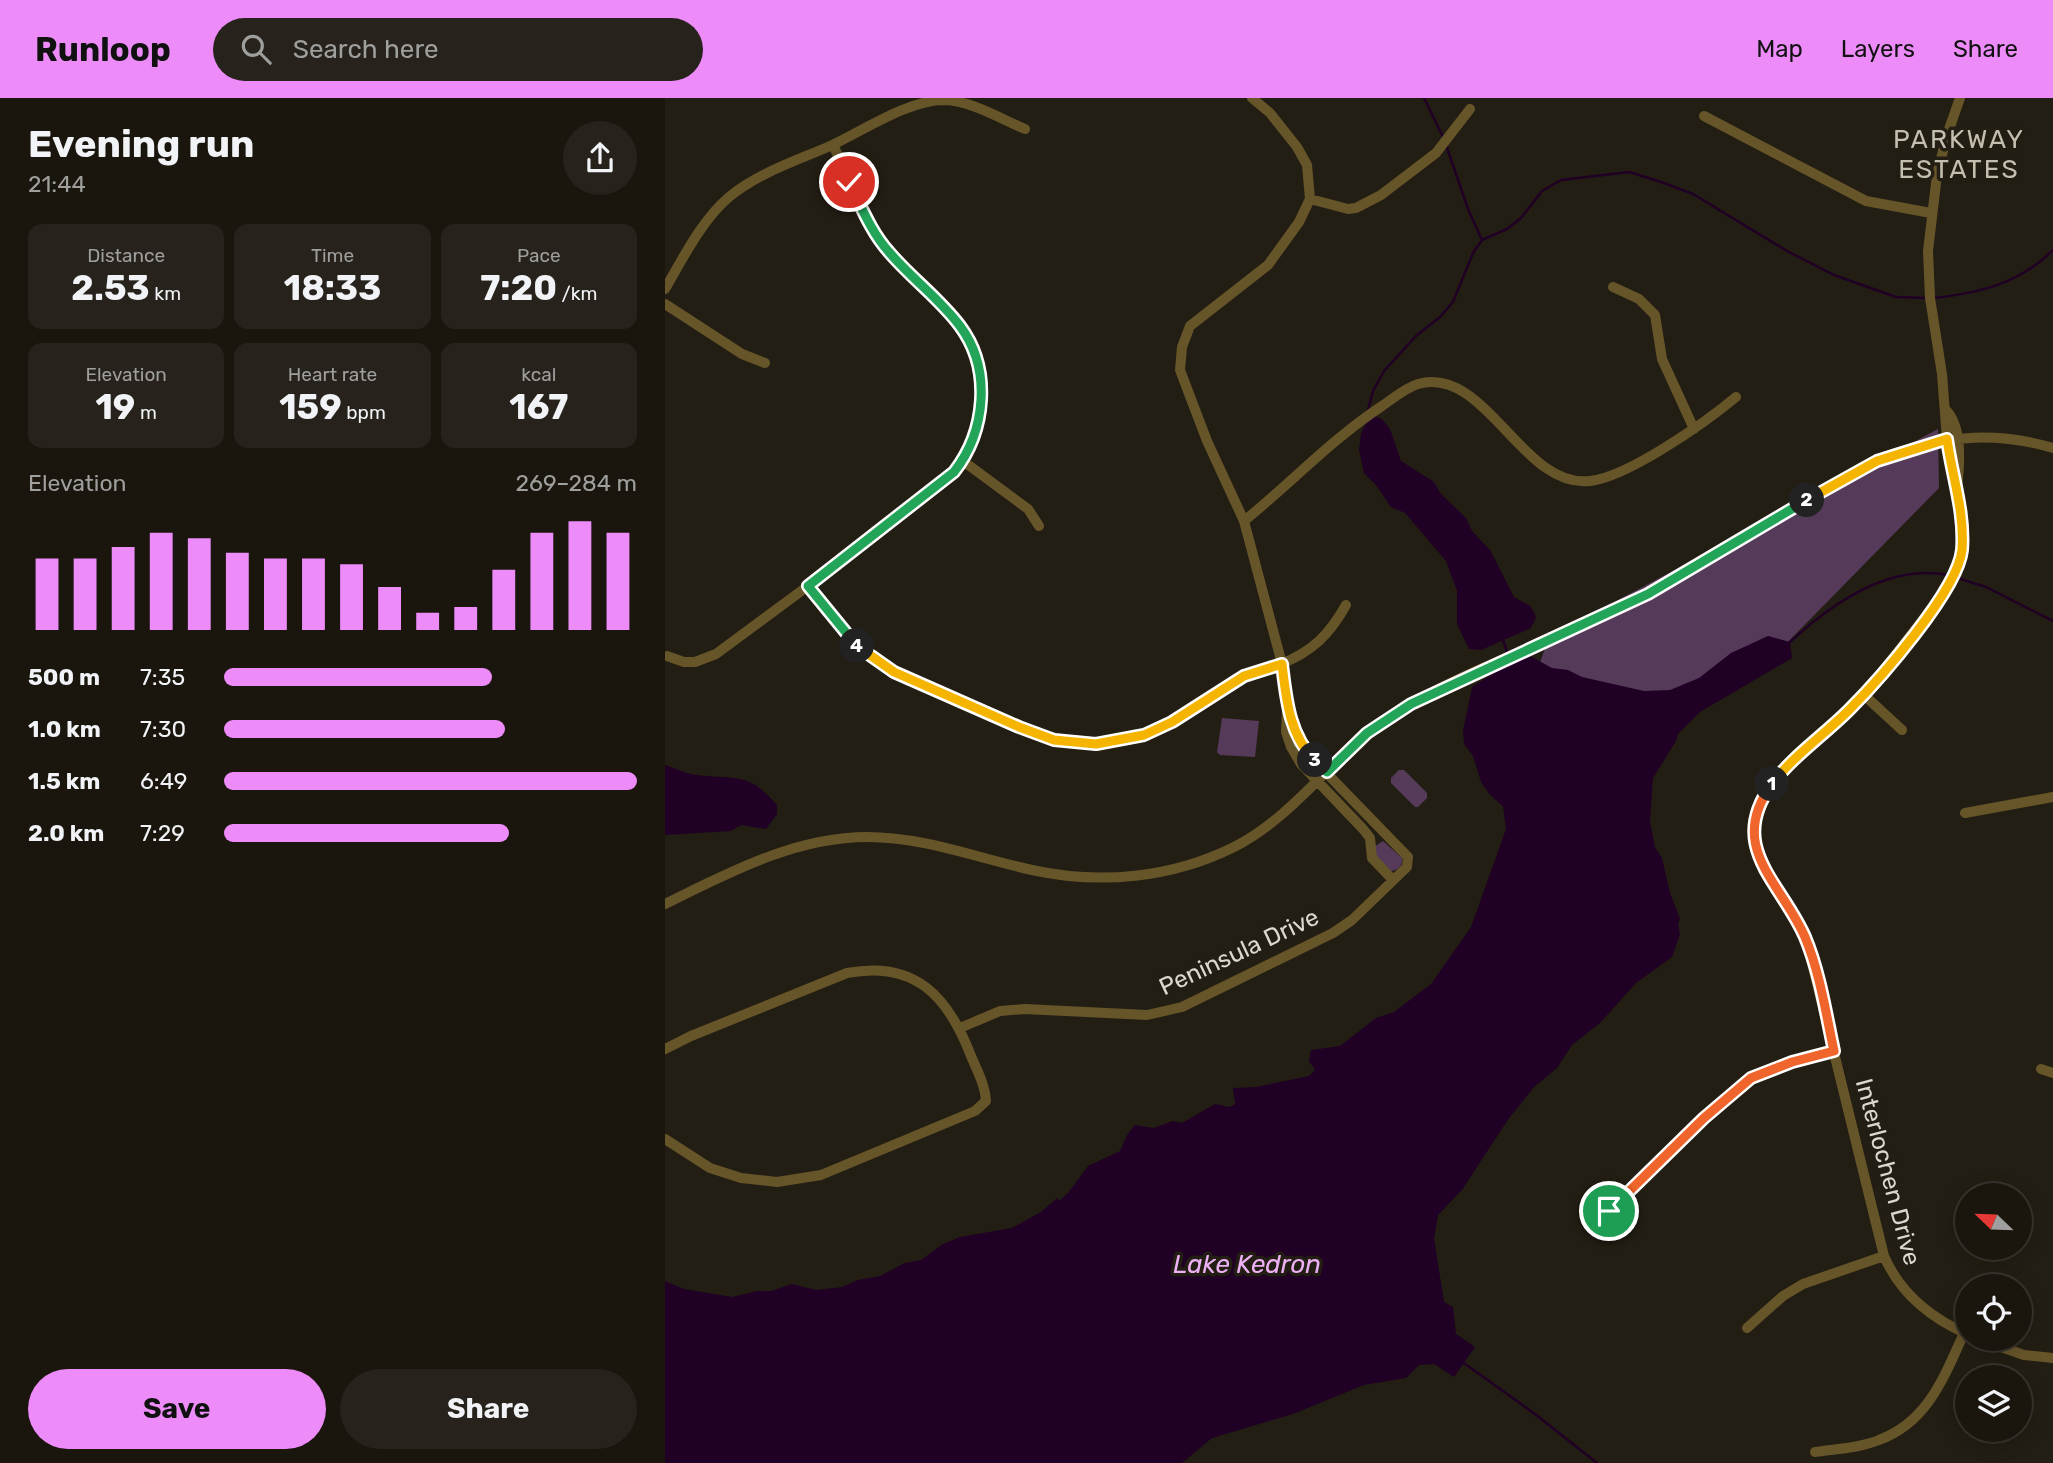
<!DOCTYPE html>
<html lang="en">
<head>
<meta charset="utf-8">
<style>
  :root { --surface:#1a160e; --page:#27231c; --text:#f1f3f6; --muted:#9f9f9e; --line:#38352e; --accent:#ed8cf9 }
  body { margin:0; font-family:Rubik,sans-serif; background:var(--page); color:var(--text); height:100vh; display:flex; flex-direction:column; font-size:26px; white-space:nowrap }
  * { box-sizing:border-box; margin:0 }
  p { font-size:23px; color:var(--muted) }
  .icon { flex:none; width:38px; height:38px; fill:none; stroke:currentColor; stroke-width:2; stroke-linecap:round; stroke-linejoin:round }
  .map { position:relative; flex:1; overflow:hidden }
  .details { display:flex; flex-direction:column; background:var(--surface); width:665px }
  .details>* { flex:none }
  .needle { width:46px; rotate:293deg }
  .buttons { position:absolute; left:1290px; top:1085px; display:grid; gap:14px }
  .buttons a { display:grid; place-items:center; width:77px; height:77px; border-radius:50%; background:var(--surface); box-shadow:0 4px 18px #0003,0 0 0 2px var(--line); font-size:35px }
  .pin { position:absolute; display:grid; place-items:center; width:60px; height:60px; color:#fff; margin:-30px; border:4px solid #fff; border-radius:50%; box-shadow:0 2px 7px #0007 }
  .km { position:absolute; width:35px; height:35px; margin:-18px; border-radius:50%; background:#222; color:#fff; font-size:19px; line-height:35px; text-align:center }
  .round { display:grid; place-items:center; flex:none; width:74px; height:74px; border-radius:37px; background:var(--page) }
  .headline { display:flex; align-items:center; justify-content:space-between; height:119px; padding:0 28px }
  h1 { font-size:38px; font-weight:700; line-height:52px }
  .stats { display:grid; grid-template-columns:repeat(3,1fr); gap:10px; height:119px; padding:7px 28px }
  .stats div { display:grid; align-content:center; border-radius:14px; background:var(--page); text-align:center }
  .stats b { font-size:35px; font-weight:700 }
  .stats small { font-size:19px; font-weight:400 }
  .stats p { font-size:19px }
  .chart { height:196px; padding:14px 28px }
  .chart p { display:flex; justify-content:space-between }
  .chart svg { width:100%; height:126px; margin-top:7px; stroke:var(--accent); stroke-width:6 }
  .cta { display:flex; gap:14px; margin-top:auto; padding:14px 28px }
  .cta a { flex:1; height:80px; border-radius:42px; background:var(--accent); color:#111; font-size:28px; font-weight:700; line-height:80px; text-align:center }
  .cta a+a { background:var(--page); color:var(--text) }
  ul { padding:0 28px; list-style:none; font-size:23px }
  li { display:grid; grid-template-columns:112px 84px 1fr; align-items:center; height:52px }
  li i { height:18px; border-radius:9px; background:var(--accent) }
  header { display:flex; align-items:center; gap:42px; box-sizing:border-box; height:98px; padding:0 35px; background:var(--accent); color:#111 }
  header strong { font-size:33px }
  nav { display:flex; gap:38px; margin-inline-start:auto; font-size:24px }
  .search { width:490px; height:63px; background:var(--page); display:flex; align-items:center; gap:18px; box-sizing:border-box; padding:0 24px; border-radius:38px; color:var(--muted); font-size:26px }
  main { display:flex; flex:1; min-height:0 }
  .map>svg:first-child { display:block }
  .green { fill:#563a5a }
  .water { fill:#200025 }
  .lines { fill:none; stroke-linecap:round; stroke-linejoin:round }
  .stream { stroke:#200025; stroke-width:2.5 }
  .minor { stroke:#67552a; stroke-width:10 }
  .split-1-casing { stroke:#fff; stroke-width:14 }
  .split-2-casing { stroke:#fff; stroke-width:14 }
  .split-3-casing { stroke:#fff; stroke-width:14 }
  .split-4-casing { stroke:#fff; stroke-width:14 }
  .split-5-casing { stroke:#fff; stroke-width:14 }
  .split-1 { stroke:#f0652b; stroke-width:9 }
  .split-2 { stroke:#f5b400; stroke-width:9 }
  .split-3 { stroke:#22a559; stroke-width:9 }
  .split-4 { stroke:#f5b400; stroke-width:9 }
  .split-5 { stroke:#22a559; stroke-width:9 }
  .labels { text-anchor:middle; stroke-width:7; stroke-linejoin:round; paint-order:stroke }
  .street-label { font-size:24px; fill:#dcd8d1; stroke:#231e13 }
  .neighbourhood-label { font-size:26px; letter-spacing:2px; fill:#c4beaf; stroke:#231e13 }
  .water-label { font-size:26px; font-style:italic; fill:#edb0f4; stroke:#231e13 }
</style>
</head>
<body>
<header>
<strong>Runloop</strong>
<div class="search"><svg class="icon" aria-label="search" viewBox="0 0 24 24"><circle cx="10" cy="10" r="6"/><path d="M15 15l6 6"/></svg>Search here</div>
<nav><a>Map</a><a>Layers</a><a>Share</a></nav>
</header>
<main>
<section class="details">
<div class="headline"><div><h1>Evening run</h1><p>21:44</p></div><a class="round"><svg class="icon" aria-label="share" viewBox="0 0 24 24"><path d="M12 15V3M7 8l5-5 5 5M5 13v7h14v-7"/></svg></a></div>
<div class="stats">
<div><p>Distance</p><b>2.53<small> km</small></b></div>
<div><p>Time</p><b>18:33</b></div>
<div><p>Pace</p><b>7:20<small> /km</small></b></div>
</div>
<div class="stats">
<div><p>Elevation</p><b>19<small> m</small></b></div>
<div><p>Heart rate</p><b>159<small> bpm</small></b></div>
<div><p>kcal</p><b>167</b></div>
</div>
<div class="chart"><p><span>Elevation</span>269–284 m</p>
<svg viewBox="0 0 160 44" preserveAspectRatio="none"><path d="M5 44V19M15 44V19M25 44V15M35 44V10M45 44V12M55 44V17M65 44V19M75 44V19M85 44V21M95 44V29M105 44V38M115 44V36M125 44V23M135 44V10M145 44V6M155 44V10"/></svg>
</div>
<ul>
<li><b>500 m</b>7:35<i style="width:65%"></i></li>
<li><b>1.0 km</b>7:30<i style="width:68%"></i></li>
<li><b>1.5 km</b>6:49<i style="width:100%"></i></li>
<li><b>2.0 km</b>7:29<i style="width:69%"></i></li>
</ul>
<div class="cta"><a>Save</a><a>Share</a></div>
</section>
<div class="map">
<svg width="1388" height="1365" viewBox="0 0 1388 1365">
  <rect width="100%" height="100%" fill="#231e13"/>
  <path class="green" d="M1273 331 1274 390 1113 554 1021 620 871 576 884 539Z
    M557 620 594 623 590 659 555 657 552 654Z
    M734 672H739L762 695V700L753 709H750L726 685V680Z
    M718 743 737 760C738 768 733 773 725 773L710 762 709 749Z"/>
  <path class="water" d="M709 318 717 321 725 331 736 363 769 384 776 396 801 420 807 433 825 452 849 499 865 508 869 514 871 520 866 530 816 552 804 551 792 526V493L781 463 740 415 726 409 711 387 699 375 694 352 696 335 703 322Z
    M1103 538 1125 544 1127 560 1035 614 1013 636 1011 643 988 680 985 724 990 749 997 760 1005 795 1015 821 1013 826 1015 836 1007 859 971 885 935 925 907 947 892 970 869 989 842 1023 797 1092 773 1117 769 1140 779 1204 788 1209 791 1236 810 1249 789 1279 769 1266 754 1267 741 1280 699 1287 628 1316 547 1340 517 1365H0V1183L19 1191 67 1199 92 1193H106L127 1186 151 1192 177 1189 193 1182 215 1178 240 1165 256 1162 278 1146 295 1139 347 1130 376 1114 392 1100 394 1103 403 1095 423 1068 455 1053 462 1037 470 1027 489 1030 508 1023 517 1025 550 1006 565 1009 570 1006 568 990 591 989 644 978 650 972 644 963 646 952 675 948 711 920 729 914 766 886 806 829 841 731 838 708 825 697 816 684 808 658 799 646 798 633 807 589 854 559H867L887 570 903 572 917 579 979 593 1005 592 1034 580 1066 555Z
    M0 667C10 670 22 676 32 677 71 682 83 673 112 707V716L101 731 76 727 66 733 0 737Z"/>
  <g class="lines">
    <path class="stream" d="M759 0 779 41
      M781 47 803 111 817 142
      M1268 200C1314 195 1354 186 1388 152
      M703 312 708 293 719 273 751 238 775 219 788 204 808 155 817 142 842 131 856 120 877 93 896 82 964 74 996 84 1028 96 1122 153 1169 177 1231 199 1261 200
      M1289 479 1321 489 1388 523
      M838 542 842 554
      M1125 544C1166 506 1223 465 1283 477
      M796 1263 870 1316 932 1365"/>
    <path class="minor" d="M587 0 605 15 632 49 642 67 645 101 634 124 603 167 525 228 517 249 515 272 542 343 579 423 617 566 622 612 621 634 626 649 636 666 698 731 705 740 707 760 728 782
      M1295 0 1282 37 1272 77 1263 153 1265 200 1277 276 1282 341 1297 414 1296 460 1277 497 1199 597 1114 678 1094 704 1089 728 1090 745 1098 772 1141 841 1219 1158C1235 1195 1266 1220 1302 1236
      M1039 18 1201 103 1266 115
      M645 101 683 111 691 110 716 97 771 55 805 11
      M948 189 974 201 990 217 997 261 1029 331
      M0 191C18 160 37 122 64 99 93 75 131 63 165 48 198 33 243 2 279 2 307 3 334 20 360 31
      M0 206 77 256 100 265
      M1281 312C1298 329 1295 366 1292 389
      M298 363 363 411 374 428
      M579 423C626 385 667 341 717 308 729 300 740 290 753 286 821 267 857 391 925 383 963 379 1041 324 1071 299
      M143 488C167 518 187 548 220 569 248 584 278 596 307 609 364 633 418 659 480 637 515 625 543 598 576 580 588 573 603 571 616 566 648 553 664 537 681 507
      M2 558 19 564H30L51 556 143 488 289 374C323 330 324 274 295 228L211 138 168 47
      M1199 597 1237 632
      M1300 715 1388 699
      M0 806C63 775 130 739 202 739 259 739 312 760 367 772 435 787 507 780 569 749 632 717 669 655 728 617 806 566 902 541 984 496 1031 470 1078 442 1123 414 1157 393 1192 368 1230 355 1285 337 1333 334 1388 350
      M295 930 335 913 360 911 482 917 517 909 668 835 687 822 742 769 743 759 644 657 637 648 622 612
      M0 951 26 938 182 875C250 862 283 898 306 958 312 972 320 987 321 1003L310 1013 156 1077 112 1084 76 1080 45 1070 0 1041
      M1376 971 1388 975
      M935 1130 944 1113 1039 1020 1086 980 1127 964 1169 953
      M1082 1230 1118 1198 1138 1186 1219 1158
      M1313 1241 1359 1257 1388 1260
      M1150 1354C1170 1351 1195 1350 1214 1342 1263 1324 1279 1279 1299 1235"/>
  </g>
  <g class="lines">
    <defs>
      <path id="split-1" d="M944 1113 1039 1020 1086 980 1127 964 1169 953C1161 916 1155 875 1140 839 1116 784 1061 749 1107 686"/>
      <path id="split-2" d="M1107 686C1128 658 1159 637 1184 612 1214 582 1293 492 1297 452 1300 414 1287 378 1282 341L1212 363 1142 402"/>
      <path id="split-3" d="M650 662 662 674 702 635 746 606 983 496 1142 402"/>
      <path id="split-4" d="M192 548 229 574 354 629 389 642 431 646 479 637 507 624 579 578 617 566C621 599 624 638 650 662"/>
      <path id="split-5" d="M184 84C196 108 206 134 224 154 246 180 275 201 295 228 327 271 321 333 289 374L143 488 192 548"/>
    </defs>
    <use href="#split-1" class="split-1-casing"/>
    <use href="#split-2" class="split-2-casing"/>
    <use href="#split-3" class="split-3-casing"/>
    <use href="#split-4" class="split-4-casing"/>
    <use href="#split-5" class="split-5-casing"/>
    <use href="#split-1" class="split-1"/>
    <use href="#split-2" class="split-2"/>
    <use href="#split-3" class="split-3"/>
    <use href="#split-4" class="split-4"/>
    <use href="#split-5" class="split-5"/>
  </g>
  <g class="labels">
    <g class="street-label">
      <text transform="translate(574 854) rotate(-25)" y="8">Peninsula Drive</text>
      <text transform="translate(1223 1074) rotate(75)" y="8">Interlochen Drive</text>
    </g>
    <g class="neighbourhood-label">
      <text x="1294" y="50">PARKWAY<tspan x="1294" dy="30">ESTATES</tspan></text>
    </g>
    <g class="water-label">
      <text x="582" y="1175">Lake Kedron</text>
    </g>
  </g>
</svg>
<div class="buttons">
<a><svg class="needle" viewBox="-14 -14 28 28"><path d="M0-13l5 13h-10z" fill="#e53935"/><path d="M0 13l5-13h-10z" fill="#9f9f9e"/></svg></a>
<a><svg class="icon" aria-label="locate" viewBox="0 0 24 24"><circle cx="12" cy="12" r="6"/><path d="M12 2v4M12 18v4M2 12h4M18 12h4"/></svg></a>
<a><svg class="icon" aria-label="layers" viewBox="0 0 24 24"><path d="M12 4l9 5-9 5-9-5zM3 14l9 5 9-5"/></svg></a>
</div>
<div class="pin" style="left:944px;top:1113px;background:#1e9e55"><svg class="icon" aria-label="arrive" viewBox="0 0 24 24"><path d="M6 21V4h12l-3 4 3 4H6"/></svg></div>
<div class="pin" style="left:184px;top:84px;background:#d93025"><svg class="icon" aria-label="check" viewBox="0 0 24 24"><path d="M5 12l5 5 9-10"/></svg></div>
<b class="km" style="left:1107px;top:686px">1</b>
<b class="km" style="left:1142px;top:402px">2</b>
<b class="km" style="left:650px;top:662px">3</b>
<b class="km" style="left:192px;top:548px">4</b>
</div>
</main>
</body>
</html>
